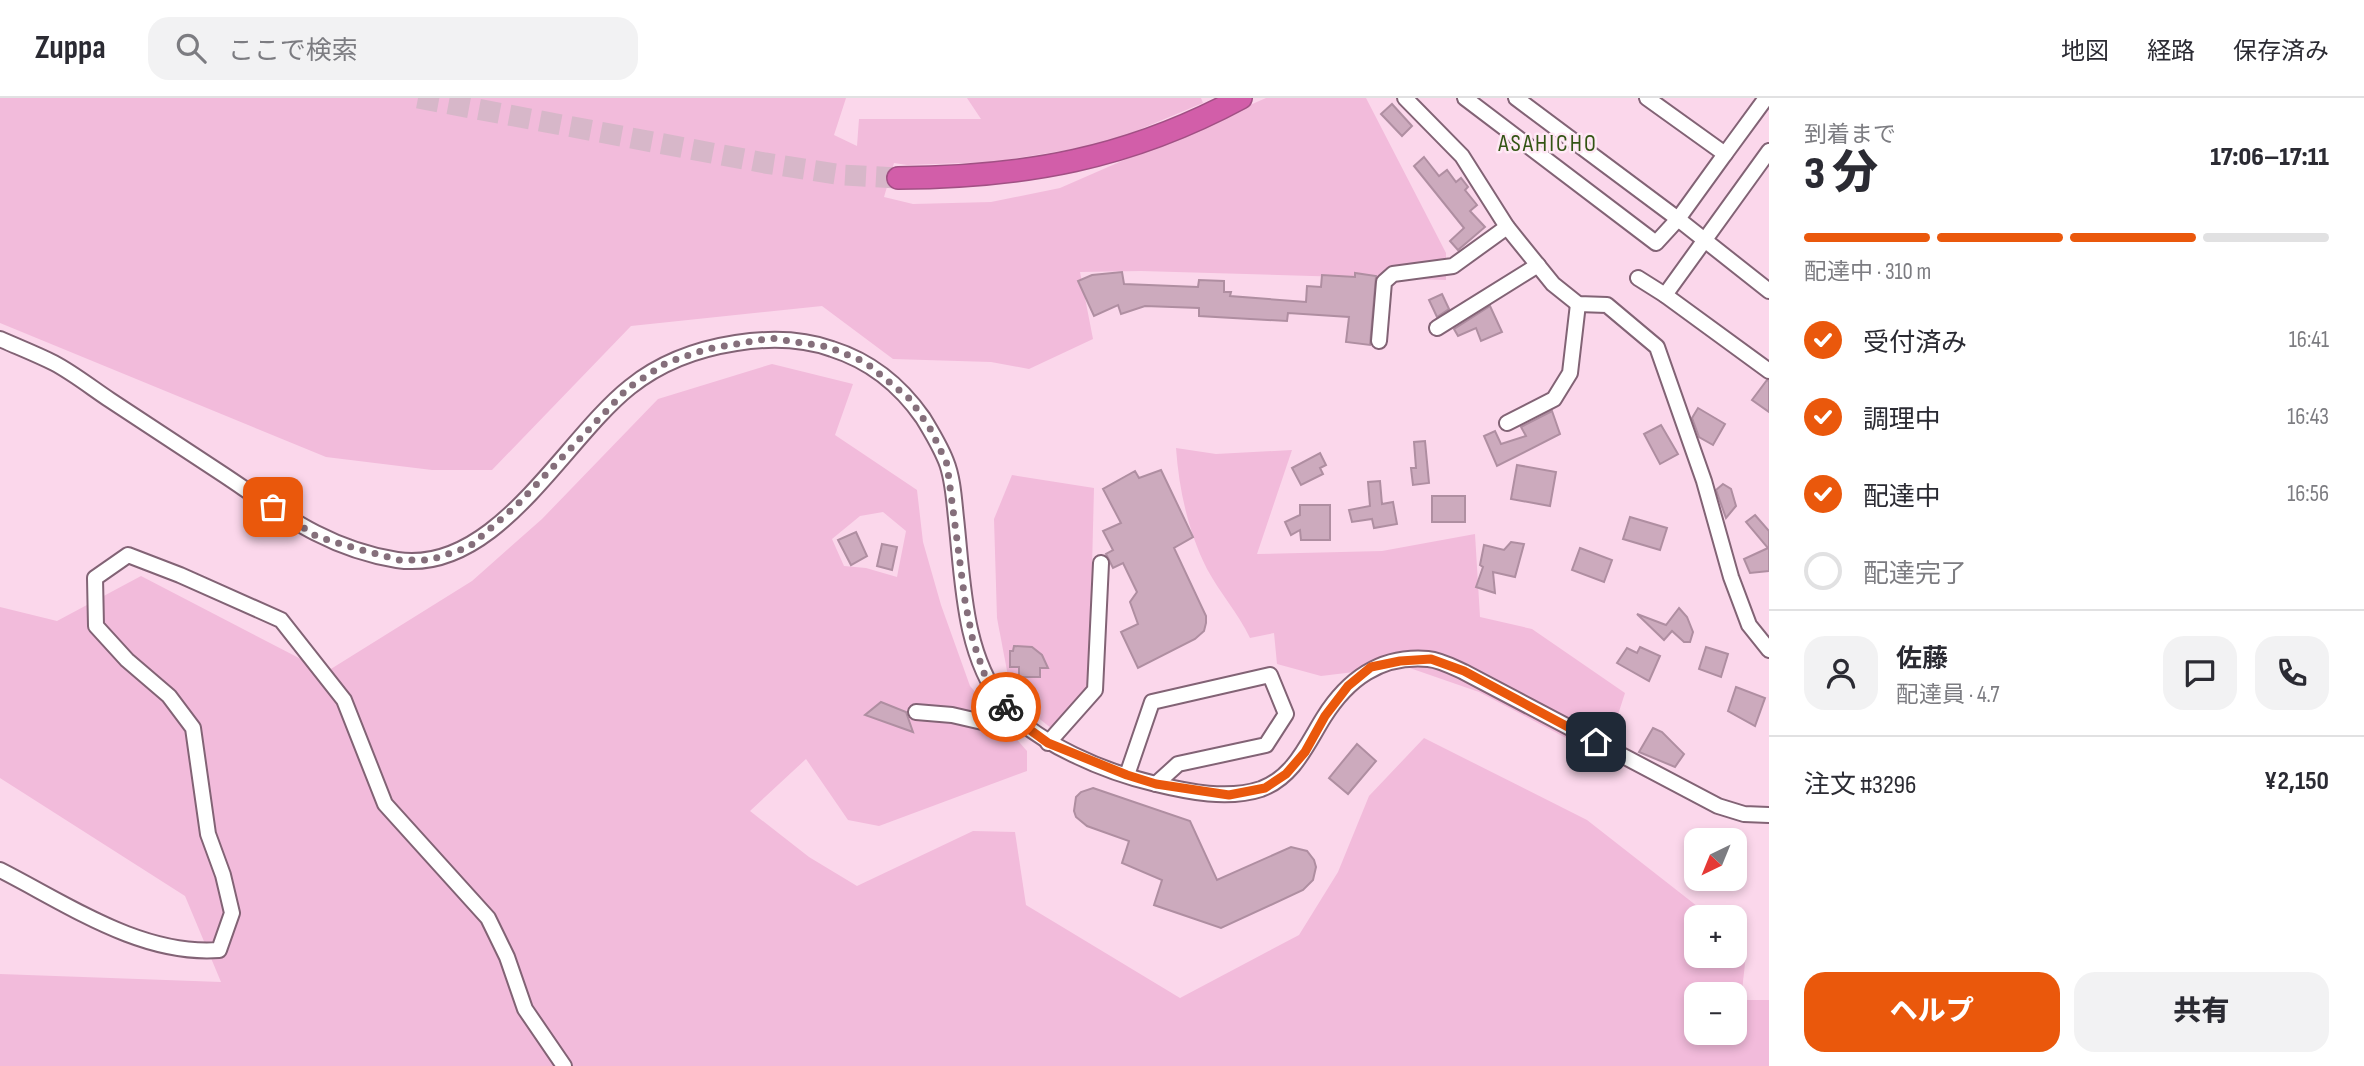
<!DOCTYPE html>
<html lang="ja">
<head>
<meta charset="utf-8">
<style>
	:root { --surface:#fff; --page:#f2f2f3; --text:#2b2b33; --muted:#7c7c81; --line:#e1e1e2; --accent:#ea580c }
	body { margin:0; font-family:"Sofia Sans Condensed","Noto Sans JP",sans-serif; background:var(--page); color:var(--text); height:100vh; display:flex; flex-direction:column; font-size:26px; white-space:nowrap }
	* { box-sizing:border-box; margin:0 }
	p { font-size:23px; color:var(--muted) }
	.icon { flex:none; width:38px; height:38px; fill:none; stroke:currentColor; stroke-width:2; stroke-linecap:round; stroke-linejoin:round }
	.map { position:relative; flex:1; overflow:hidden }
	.side { display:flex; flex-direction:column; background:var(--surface); width:595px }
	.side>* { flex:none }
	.needle { width:46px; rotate:223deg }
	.buttons { position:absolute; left:1684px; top:730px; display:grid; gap:14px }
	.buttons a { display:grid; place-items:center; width:63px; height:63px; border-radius:14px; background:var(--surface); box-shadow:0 4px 10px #0003; font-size:35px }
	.pin { position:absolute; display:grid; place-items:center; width:60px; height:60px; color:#fff; margin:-30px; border-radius:14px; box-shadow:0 4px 10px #0006 }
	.courier { position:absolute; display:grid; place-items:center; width:70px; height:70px; margin:-35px; border:5px solid #ea580c; border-radius:50%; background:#fff; color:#222; box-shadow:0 2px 9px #0007 }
	.overview em { font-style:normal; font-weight:800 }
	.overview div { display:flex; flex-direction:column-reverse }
	.overview { display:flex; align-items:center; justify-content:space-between; height:119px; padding:0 35px }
	h1 { font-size:46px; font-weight:800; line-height:52px }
	.bar { display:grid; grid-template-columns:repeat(4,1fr); gap:10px 7px; align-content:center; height:84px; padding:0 35px }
	.bar i { height:9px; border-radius:5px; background:var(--line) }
	.bar .selected { background:var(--accent) }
	.bar p { grid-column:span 4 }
	.line { display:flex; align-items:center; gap:18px; padding:0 35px; border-top:2px solid var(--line) }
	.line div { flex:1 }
	.round { display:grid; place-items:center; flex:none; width:74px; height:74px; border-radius:21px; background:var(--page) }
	ol { padding:0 35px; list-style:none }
	li { display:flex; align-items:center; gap:21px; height:77px }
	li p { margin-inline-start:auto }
	li .icon { padding:7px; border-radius:50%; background:var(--accent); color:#fff; stroke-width:4 }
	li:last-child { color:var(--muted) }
	li i { width:38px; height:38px; border:4px solid var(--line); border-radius:50% }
	.cta { display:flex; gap:14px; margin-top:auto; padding:14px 35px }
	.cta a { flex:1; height:80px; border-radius:21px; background:var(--accent); color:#fff; font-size:28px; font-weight:800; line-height:80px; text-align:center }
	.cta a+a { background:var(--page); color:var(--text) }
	header { display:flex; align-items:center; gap:42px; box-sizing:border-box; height:98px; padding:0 35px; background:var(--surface); border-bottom:2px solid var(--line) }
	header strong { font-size:33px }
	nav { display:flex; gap:38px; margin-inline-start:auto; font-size:24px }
	.search { width:490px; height:63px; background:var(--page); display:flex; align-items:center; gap:18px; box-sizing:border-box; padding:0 24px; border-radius:21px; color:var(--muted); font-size:26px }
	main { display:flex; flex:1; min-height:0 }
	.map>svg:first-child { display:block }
	.green { fill:#f2bbdb; fill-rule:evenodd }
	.building { fill:#ccaabd; stroke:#af8ea1; stroke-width:2 }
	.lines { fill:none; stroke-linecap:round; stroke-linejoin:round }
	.highway-tunnel { stroke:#d7b7c9; stroke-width:21; stroke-dasharray:21 10; stroke-linecap:butt }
	.minor-casing { stroke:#826375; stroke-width:18 }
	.highway-casing { stroke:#a15084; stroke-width:24 }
	.minor { stroke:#fff; stroke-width:14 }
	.highway { stroke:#d25ea9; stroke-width:21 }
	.done { stroke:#856f7b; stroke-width:7; stroke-dasharray:0 12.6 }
	.route { stroke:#ea580c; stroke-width:9 }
	.labels { text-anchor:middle; stroke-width:5; stroke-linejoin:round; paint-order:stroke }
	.quarter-label { font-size:24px; letter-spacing:2px; fill:#335514; stroke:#ffe9f5 }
</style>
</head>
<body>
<header>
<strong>Zuppa</strong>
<div class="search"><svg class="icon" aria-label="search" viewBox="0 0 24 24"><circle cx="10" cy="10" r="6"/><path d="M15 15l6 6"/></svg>ここで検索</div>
<nav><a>地図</a><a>経路</a><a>保存済み</a></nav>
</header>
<main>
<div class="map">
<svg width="1769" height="968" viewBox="0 0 1769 968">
	<rect width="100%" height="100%" fill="#fbd7eb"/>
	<g class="green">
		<polygon points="0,0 846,0 834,37 857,48 859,21 981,21 967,0 1201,0 1203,5 1105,46 993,64 907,67 894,65 884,99 913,106 991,104 1060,90 1266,0 1366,0 1446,155 1446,182 1141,173 1080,174 1093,241 1029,271 991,264 893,261 822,208 631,228 492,372 432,372 326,359 0,225"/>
		<path d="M772 266 853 286 835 337 917 392 923 444 941 507 970 588 1027 653V673L879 728 848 722 806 661 750 713 809 759 857 788 973 733 1015 734 1026 807 1180 900 1299 837 1338 774 1369 698 1424 640 1587 722 1711 819H1696V858H1734V837L1747 847 1741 902H1769V968H0V876L221 884 185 798 0 680V509L57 523 141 478 326 574 472 483 542 421 658 301ZM883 414 906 433 897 479 866 470 844 468 832 441 860 418ZM1696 896H1734V934H1696Z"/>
		<path d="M1176 350 1216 356 1292 352 1257 456 1382 453 1475 436 1480 519 1532 531 1625 595 1604 660 1479 594 1404 568 1321 578 1277 566 1274 535 1250 540C1238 515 1220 495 1207 471 1188 433 1179 392 1176 350Z"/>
		<polygon points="1012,377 1094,390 1089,589 1051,630 1012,599 997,520 994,421"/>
	</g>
	<g class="building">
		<polygon points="1392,6 1412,28 1402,38 1381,16"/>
		<polygon points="1424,59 1439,78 1447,72 1456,84 1461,80 1468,89 1465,92 1477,107 1470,113 1485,129 1458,152 1450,143 1464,130 1414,68"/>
		<polygon points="1122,174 1124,186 1198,189 1199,182 1224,183 1224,194 1231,194 1230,198 1306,204 1307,188 1321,189 1322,177 1355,179 1355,175 1376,178 1370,247 1346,244 1349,219 1288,215 1287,223 1199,218 1199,210 1145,208 1121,216 1118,207 1094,218 1078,183 1092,177"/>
		<polygon points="1442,196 1449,211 1437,219 1429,202"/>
		<polygon points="1490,208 1502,234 1481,243 1476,230 1458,238 1454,231"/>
		<polygon points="1767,282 1769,283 1769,314 1752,302"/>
		<polygon points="1698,310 1725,326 1713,347 1699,339 1692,320"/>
		<polygon points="1552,313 1560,336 1497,368 1484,338 1495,333 1501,346 1526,338 1521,329"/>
		<polygon points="1661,327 1678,356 1660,366 1644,336"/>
		<polygon points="1425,343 1429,385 1413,387 1411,370 1416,370 1414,344"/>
		<polygon points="1320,355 1326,367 1320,370 1323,376 1301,387 1292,370"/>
		<polygon points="1517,367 1556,374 1550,408 1511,401"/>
		<polygon points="1161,372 1193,439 1174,450 1206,518 1206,525 1204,533 1195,541 1138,570 1121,534 1138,526 1130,504 1137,494 1123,465 1113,470 1106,456 1113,452 1103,433 1121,425 1103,391 1135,373 1139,380"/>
		<polygon points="1380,383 1382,406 1393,404 1397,426 1374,430 1372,421 1352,424 1349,412 1370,408 1368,384"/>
		<polygon points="1723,386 1731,391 1736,408 1726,420 1716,392"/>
		<rect x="1432" y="398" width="33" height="26"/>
		<polygon points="1300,407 1330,407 1330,442 1301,442 1300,432 1291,437 1285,424 1300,417"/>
		<polygon points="1755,417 1769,433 1769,473 1750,475 1744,461 1768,450 1746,424"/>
		<polygon points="1630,419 1667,430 1660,452 1623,441"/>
		<polygon points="856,434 867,458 851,467 838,442"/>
		<polygon points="1511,444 1524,446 1515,479 1493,474 1495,495 1476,489 1483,469 1480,467 1484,447 1504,452"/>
		<polygon points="882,446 897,449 892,472 877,468"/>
		<polygon points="1580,450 1612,462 1604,484 1572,472"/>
		<polygon points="1679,510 1687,519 1693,534 1690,544 1684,544 1672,533 1664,542 1637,516 1666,527"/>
		<polygon points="1014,548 1032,549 1042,557 1048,570 1040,570 1040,579 1019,579 1019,569 1010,569 1010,553 1013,553"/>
		<polygon points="1640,549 1660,558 1649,583 1617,565 1627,550 1637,555"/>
		<polygon points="1706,549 1728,556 1721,579 1699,571"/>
		<polygon points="1736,589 1765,600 1755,628 1728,613"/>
		<polygon points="881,604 906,614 913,634 865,617"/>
		<polygon points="1653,630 1662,634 1684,656 1675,669 1639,654"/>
		<polygon points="1357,646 1376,663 1348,696 1329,680"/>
		<polygon points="1093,690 1190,723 1217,782 1291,749 1307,753 1314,762 1316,769 1313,782 1303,792 1221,830 1154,807 1162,782 1122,765 1129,743 1087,728 1076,719 1074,713 1076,699 1081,694"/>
	</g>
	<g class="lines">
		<polyline class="highway-tunnel" points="418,0 765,65 843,77 898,80"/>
		<defs>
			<g id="minor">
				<polyline points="1405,0 1462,58 1507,129 1553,186 1578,206 1607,207 1657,249 1704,383 1731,479 1749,527 1769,552"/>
				<polyline points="1465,0 1656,145 1678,121 1725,56 1647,0"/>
				<polyline points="1516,0 1678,121 1769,193"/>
				<polyline points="1725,56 1766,0"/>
				<polyline points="1638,180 1665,197 1769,273"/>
				<polyline points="1665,197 1769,53"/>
				<polyline points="1437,230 1538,167"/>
				<path d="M0 241C18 249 36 256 54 265 73 275 92 290 110 302 148 327 186 352 224 377 281 415 327 451 397 462 496 477 563 342 630 289 661 264 697 251 736 245 768 240 801 240 832 251 870 263 900 287 923 320 931 333 940 348 946 363 953 380 954 402 956 420 963 482 963 555 1003 606 1034 645 1108 675 1156 686 1189 694 1228 702 1261 691 1294 679 1307 646 1324 619 1348 581 1380 557 1428 561 1440 562 1453 569 1464 574L1718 708 1744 716 1769 717"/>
				<polyline points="1379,243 1384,184 1393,176 1453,168 1507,129"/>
				<polyline points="1507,325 1554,301 1570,275 1578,206"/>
				<polyline points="916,614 952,617 991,626 1012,615"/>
				<polyline points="1048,645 1095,592 1101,465"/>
				<polyline points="1127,677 1152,604 1270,577 1286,616 1266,647 1178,666 1156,686"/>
				<path d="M0 772C67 806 141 858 219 852L232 815 223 777 208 736 193 630 169 598 127 562 96 528 95 480 128 457 180 477 281 522 344 602 385 706 488 820 507 859 525 911 564 968"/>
			</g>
			<path id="highway" d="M898 80C1025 79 1128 61 1241 0"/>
		</defs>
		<use href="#minor" class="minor-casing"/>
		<use href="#highway" class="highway-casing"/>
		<use href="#minor" class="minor"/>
		<use href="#highway" class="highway"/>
	</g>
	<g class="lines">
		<polyline class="done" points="273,409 316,438 344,447 399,462 430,462 469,449 516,408 628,290 666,265 707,251 771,240 828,249 865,264 910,301 931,332 947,366 965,503 973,543 984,575 1006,609"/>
		<polyline class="route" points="1006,609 1022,626 1048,645 1127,677 1156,686 1229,697 1265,690 1286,676 1305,654 1325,618 1348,588 1371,569 1400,563 1431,561 1464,573 1596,644"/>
	</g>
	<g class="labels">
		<g class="quarter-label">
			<text x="1548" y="53">ASAHICHO</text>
		</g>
	</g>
</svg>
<div class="buttons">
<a><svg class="needle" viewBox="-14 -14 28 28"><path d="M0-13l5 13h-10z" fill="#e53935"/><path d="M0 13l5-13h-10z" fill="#7c7c81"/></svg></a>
<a>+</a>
<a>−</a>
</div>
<div class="pin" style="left:273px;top:409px;background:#ea580c"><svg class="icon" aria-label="bag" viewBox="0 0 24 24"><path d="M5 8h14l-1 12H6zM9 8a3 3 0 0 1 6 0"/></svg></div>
<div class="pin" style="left:1596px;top:644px;background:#1f2937"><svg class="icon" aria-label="home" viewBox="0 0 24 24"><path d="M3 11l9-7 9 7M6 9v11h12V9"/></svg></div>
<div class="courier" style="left:1006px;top:609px"><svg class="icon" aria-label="bike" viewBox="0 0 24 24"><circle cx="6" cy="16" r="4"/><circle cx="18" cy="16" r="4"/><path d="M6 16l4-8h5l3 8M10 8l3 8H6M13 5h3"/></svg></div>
</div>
<section class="side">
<div class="overview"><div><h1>3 分</h1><p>到着まで</p></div><em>17:06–17:11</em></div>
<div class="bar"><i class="selected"></i><i class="selected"></i><i class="selected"></i><i></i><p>配達中 · 310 m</p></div>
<ol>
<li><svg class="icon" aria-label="check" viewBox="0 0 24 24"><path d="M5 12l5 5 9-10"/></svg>受付済み<p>16:41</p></li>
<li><svg class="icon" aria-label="check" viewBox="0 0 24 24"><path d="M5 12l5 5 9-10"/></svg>調理中<p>16:43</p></li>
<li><svg class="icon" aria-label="check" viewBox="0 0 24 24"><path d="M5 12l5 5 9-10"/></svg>配達中<p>16:56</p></li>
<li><i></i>配達完了</li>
</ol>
<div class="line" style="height:126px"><a class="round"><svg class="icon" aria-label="person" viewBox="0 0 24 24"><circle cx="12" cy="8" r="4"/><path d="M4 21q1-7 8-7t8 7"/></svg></a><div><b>佐藤</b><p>配達員 · 4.7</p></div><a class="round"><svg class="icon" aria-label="chat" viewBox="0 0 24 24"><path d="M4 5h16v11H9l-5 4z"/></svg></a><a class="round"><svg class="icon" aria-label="phone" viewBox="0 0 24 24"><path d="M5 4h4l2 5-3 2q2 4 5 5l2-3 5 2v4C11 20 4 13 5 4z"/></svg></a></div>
<div class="line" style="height:91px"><div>注文 #3296</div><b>¥2,150</b></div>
<div class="cta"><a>ヘルプ</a><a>共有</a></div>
</section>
</main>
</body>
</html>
